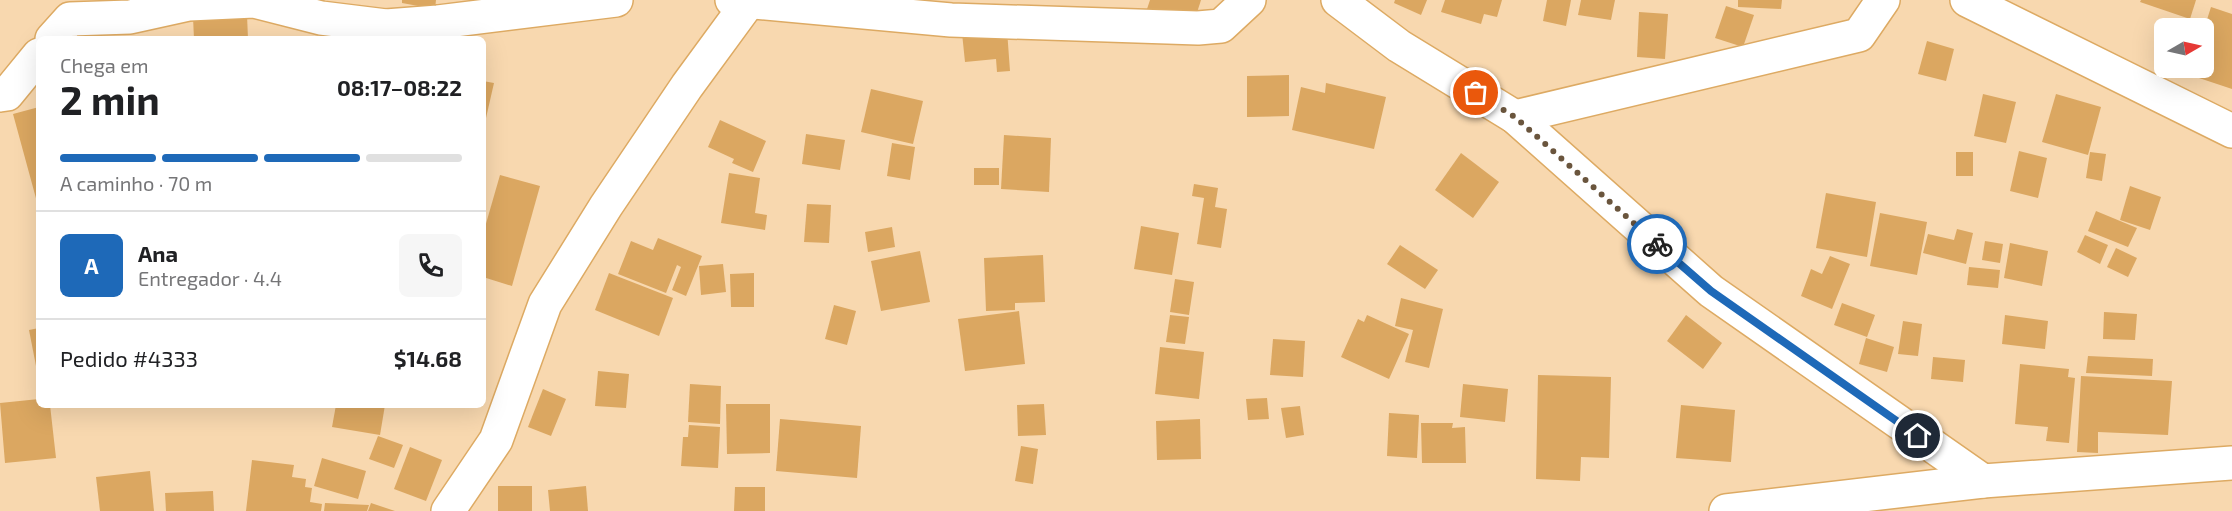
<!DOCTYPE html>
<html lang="pt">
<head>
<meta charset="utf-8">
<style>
	:root { --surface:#fff; --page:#f6f6f6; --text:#202124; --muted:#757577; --line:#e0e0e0; --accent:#1e69b8 }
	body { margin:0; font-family:"Exo 2",sans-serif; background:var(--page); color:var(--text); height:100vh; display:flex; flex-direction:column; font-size:22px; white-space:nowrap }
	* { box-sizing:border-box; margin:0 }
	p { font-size:20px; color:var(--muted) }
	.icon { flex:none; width:33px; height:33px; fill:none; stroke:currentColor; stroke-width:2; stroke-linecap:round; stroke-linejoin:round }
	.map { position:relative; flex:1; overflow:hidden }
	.panel { position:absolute; left:36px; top:36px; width:450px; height:372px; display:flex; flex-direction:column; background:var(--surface); border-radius:9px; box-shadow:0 6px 24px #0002 }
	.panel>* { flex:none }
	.needle { width:39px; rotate:81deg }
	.tools { position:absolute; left:2154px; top:18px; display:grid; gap:12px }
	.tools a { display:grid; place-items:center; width:60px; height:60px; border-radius:9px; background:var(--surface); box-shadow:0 6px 24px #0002; font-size:30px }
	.pin { position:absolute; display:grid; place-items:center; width:51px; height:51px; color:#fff; margin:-26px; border:3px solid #fff; border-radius:50%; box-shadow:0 2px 6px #0007 }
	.courier { position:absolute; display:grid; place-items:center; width:60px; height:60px; margin:-30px; border:4px solid #1e69b8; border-radius:50%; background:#fff; color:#222; box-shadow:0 2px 8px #0007 }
	.summary em { font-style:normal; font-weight:700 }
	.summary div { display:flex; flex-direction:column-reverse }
	.summary { display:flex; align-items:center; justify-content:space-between; height:102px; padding:0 24px }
	h1 { font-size:39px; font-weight:700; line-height:45px }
	.bar { display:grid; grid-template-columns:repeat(4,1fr); gap:9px 6px; align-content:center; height:72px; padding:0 24px }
	.bar i { height:8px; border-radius:4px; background:var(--line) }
	.bar .active { background:var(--accent) }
	.bar p { grid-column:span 4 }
	.line { display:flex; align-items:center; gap:15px; padding:0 24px; border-top:2px solid var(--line) }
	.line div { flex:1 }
	.round { display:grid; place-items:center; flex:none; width:63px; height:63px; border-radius:9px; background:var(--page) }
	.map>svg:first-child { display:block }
	.building { fill:#dba761 }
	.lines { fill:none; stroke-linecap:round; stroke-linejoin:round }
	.minor-casing { stroke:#ddaa63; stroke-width:36 }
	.minor { stroke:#fff; stroke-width:33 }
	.done { stroke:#6a553d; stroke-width:6; stroke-dasharray:0 10.8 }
	.route { stroke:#1e69b8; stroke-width:8 }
</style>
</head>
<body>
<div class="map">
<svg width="2232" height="511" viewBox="0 0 2232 511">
	<rect width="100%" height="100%" fill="#f8d8af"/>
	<g class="building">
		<polygon points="402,0 436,0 435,9 402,3"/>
		<polygon points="1150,0 1201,0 1194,22 1147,9"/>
		<polygon points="1395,0 1427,0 1421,15 1394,3"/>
		<polygon points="1445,0 1502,0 1497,17 1484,14 1481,24 1441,12"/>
		<polygon points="1547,0 1571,0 1566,26 1543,21"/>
		<polygon points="1581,0 1615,0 1611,20 1578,15"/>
		<polygon points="1738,0 1782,0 1781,9 1738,7"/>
		<polygon points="2141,0 2196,0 2190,19 2140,2"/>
		<polygon points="1726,6 1754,15 1743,47 1715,38"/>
		<polygon points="2211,7 2232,14 2232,89 2175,70 2176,68 2204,68 2204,29"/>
		<polygon points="1639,12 1668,14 1665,59 1637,57"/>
		<polygon points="247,15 248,39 194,39 193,17"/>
		<polygon points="1007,30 1010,71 997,72 996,59 965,62 962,33"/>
		<polygon points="1927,41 1954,49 1946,81 1918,74"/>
		<polygon points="1289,75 1289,116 1247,117 1247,76"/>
		<polygon points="483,81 494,83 486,118 483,117"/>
		<polygon points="1326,83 1386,97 1374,149 1292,130 1301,87 1325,93"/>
		<polygon points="871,89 923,101 913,144 861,132"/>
		<polygon points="1983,94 2016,102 2006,143 1974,136"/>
		<polygon points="2056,94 2101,107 2088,155 2042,142"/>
		<polygon points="39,107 39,202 37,202 13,114"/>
		<polygon points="720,120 766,141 753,172 732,163 734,159 708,147"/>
		<polygon points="806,134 845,140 840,170 802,164"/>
		<polygon points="1004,135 1051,138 1049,192 1001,189"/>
		<polygon points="892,143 915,147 910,180 887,176"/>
		<polygon points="2019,151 2047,158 2038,198 2010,191"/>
		<rect x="1956" y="152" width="17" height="24"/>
		<polygon points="2090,152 2106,154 2102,181 2086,178"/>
		<polygon points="1461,153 1499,182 1473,218 1435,190"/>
		<rect x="974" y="168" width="25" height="17"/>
		<polygon points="729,173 760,178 755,213 767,215 765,230 721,223"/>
		<polygon points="500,175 540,186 512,286 483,277 483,234"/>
		<polygon points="1194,184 1218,188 1215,207 1227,209 1221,248 1197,244 1204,198 1192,196"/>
		<polygon points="2130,186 2161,197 2150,230 2120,220"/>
		<polygon points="1826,193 1876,202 1867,257 1816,248"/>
		<polygon points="807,204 831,205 829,243 804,242"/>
		<polygon points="2096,211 2137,228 2128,247 2088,231"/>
		<polygon points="1880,213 1927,222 1917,275 1870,266"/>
		<polygon points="1141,226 1179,233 1172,275 1134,269"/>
		<polygon points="892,227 895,247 868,252 865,232"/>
		<polygon points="1957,229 1973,233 1966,264 1923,253 1928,234 1954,240"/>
		<polygon points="2085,235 2108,245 2100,264 2077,252"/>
		<polygon points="658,238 702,256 686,296 672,290 681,267 677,265 666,293 618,274 631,241 653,250"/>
		<polygon points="1985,241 2003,244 2000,263 1982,260"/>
		<polygon points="2010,243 2048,251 2042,286 2004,278"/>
		<polygon points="1400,245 1438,270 1425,289 1387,264"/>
		<polygon points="2116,248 2137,258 2128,277 2107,267"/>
		<polygon points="920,251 930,302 881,311 871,261"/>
		<polygon points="1043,255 1045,302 1015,303 1015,310 986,311 984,258"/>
		<polygon points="1830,256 1850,264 1832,309 1801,296 1811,269 1822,274"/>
		<polygon points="723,264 726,292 701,295 699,266"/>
		<polygon points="1969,267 2000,270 1998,288 1967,285"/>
		<polygon points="609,273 673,298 659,336 595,310"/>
		<polygon points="754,273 754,307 731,307 730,274"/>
		<polygon points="1175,279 1194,282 1189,315 1170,312"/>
		<polygon points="1401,298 1443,309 1429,368 1405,362 1413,330 1395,326"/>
		<polygon points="1842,303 1875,315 1867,337 1834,325"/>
		<polygon points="834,305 856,311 847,345 825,339"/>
		<polygon points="1019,311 1025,364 965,371 958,319"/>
		<polygon points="2104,312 2137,314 2135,340 2103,339"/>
		<polygon points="1170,315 1189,317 1185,344 1166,342"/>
		<polygon points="1367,315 1409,334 1389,379 1341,357 1358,319 1364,322"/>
		<polygon points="1686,315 1722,343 1703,369 1667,341"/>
		<polygon points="2005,315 2048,321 2045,349 2002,344"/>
		<polygon points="1903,321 1922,324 1918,356 1898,354"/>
		<polygon points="39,328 39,370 37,371 29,330"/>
		<polygon points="1866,338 1894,347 1887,372 1859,364"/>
		<polygon points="1273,339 1305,341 1303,377 1270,375"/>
		<polygon points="1160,347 1204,352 1199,399 1155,394"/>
		<polygon points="2088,356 2153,359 2152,376 2086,373"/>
		<polygon points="1933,357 1965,360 1963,382 1931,379"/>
		<polygon points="2020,364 2069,369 2068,377 2075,378 2069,443 2046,441 2048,427 2015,424"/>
		<polygon points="598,371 629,374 626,408 595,406"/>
		<polygon points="1538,375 1611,377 1609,458 1581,457 1580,481 1536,479"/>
		<polygon points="2081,376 2172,381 2168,435 2098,432 2098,453 2077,452"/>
		<polygon points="690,384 721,386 720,424 688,422"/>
		<polygon points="1463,384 1508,389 1505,422 1460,417"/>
		<polygon points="543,389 566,399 551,436 528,427"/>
		<polygon points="1267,398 1269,419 1248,420 1246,399"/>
		<polygon points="39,399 39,405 50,405 56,458 5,463 0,403"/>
		<polygon points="726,404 770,404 770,453 727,454"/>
		<polygon points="1044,404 1046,435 1018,436 1017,405"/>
		<polygon points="336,405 385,405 380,435 332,427"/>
		<polygon points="1681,405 1735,410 1731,462 1676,458"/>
		<polygon points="1300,406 1304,435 1286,438 1281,408"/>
		<polygon points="1389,413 1419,415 1417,458 1387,456"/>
		<polygon points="780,419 861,426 857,478 776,471"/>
		<polygon points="1200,419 1201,459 1157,460 1156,421"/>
		<polygon points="1421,423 1453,423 1452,428 1465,427 1466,463 1422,463"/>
		<polygon points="689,425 720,427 718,468 681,466 683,437 688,437"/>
		<polygon points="378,436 403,445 394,468 369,459"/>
		<polygon points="1021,446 1038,449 1033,484 1015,481"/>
		<polygon points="410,447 442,460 426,501 394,489"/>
		<polygon points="322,458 366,471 358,499 314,486"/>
		<polygon points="252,460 294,465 292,477 306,479 305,487 312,488 310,502 322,504 321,511 246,511"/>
		<polygon points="150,471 154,511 100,511 96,477"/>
		<rect x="498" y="486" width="34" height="25"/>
		<polygon points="586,486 588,511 550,511 548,490"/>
		<polygon points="735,487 765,487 765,511 734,511"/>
		<polygon points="213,491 214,511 166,511 165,493"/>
		<polygon points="325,503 369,505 367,511 324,511"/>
		<polygon points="371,503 395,511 368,511"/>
	</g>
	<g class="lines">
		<defs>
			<g id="minor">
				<polyline points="732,0 951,20 1198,28 1221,26 1249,0"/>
				<polyline points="1338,0 1399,46 1515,117 1711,291 1983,481"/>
				<polyline points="1967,0 2232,131"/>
				<polyline points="52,39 70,19 130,17 189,4 254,1 321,18 386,26 438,22 616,0"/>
				<polyline points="0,95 7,94 39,55"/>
				<polyline points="1515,117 1859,35 1883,0"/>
				<polyline points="448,511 496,440 545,304 606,206 687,86 750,0"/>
				<polyline points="1726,511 1983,481 2232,463"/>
			</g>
		</defs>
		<use href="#minor" class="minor-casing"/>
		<use href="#minor" class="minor"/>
	</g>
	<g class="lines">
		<polyline class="done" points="1476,93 1515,117 1657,244"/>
		<polyline class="route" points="1657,244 1711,291 1918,436"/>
	</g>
</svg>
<div class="tools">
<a><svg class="needle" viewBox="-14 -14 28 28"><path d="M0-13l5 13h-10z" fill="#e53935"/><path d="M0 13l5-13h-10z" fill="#757577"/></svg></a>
</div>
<div class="pin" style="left:1476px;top:93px;background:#ea580c"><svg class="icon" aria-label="bag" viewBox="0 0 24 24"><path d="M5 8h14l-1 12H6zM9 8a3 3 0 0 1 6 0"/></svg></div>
<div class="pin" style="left:1918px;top:436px;background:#1f2937"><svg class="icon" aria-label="home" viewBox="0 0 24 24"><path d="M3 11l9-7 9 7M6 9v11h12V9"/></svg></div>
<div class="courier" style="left:1657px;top:244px"><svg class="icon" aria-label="bike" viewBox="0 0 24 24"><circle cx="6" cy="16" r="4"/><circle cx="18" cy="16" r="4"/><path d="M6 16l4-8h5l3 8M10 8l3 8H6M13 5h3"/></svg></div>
<section class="panel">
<div class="summary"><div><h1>2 min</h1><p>Chega em</p></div><em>08:17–08:22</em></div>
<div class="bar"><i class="active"></i><i class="active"></i><i class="active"></i><i></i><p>A caminho · 70 m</p></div>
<div class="line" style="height:108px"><b class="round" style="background:var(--accent);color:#fff">A</b><div><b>Ana</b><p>Entregador · 4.4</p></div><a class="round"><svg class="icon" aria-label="phone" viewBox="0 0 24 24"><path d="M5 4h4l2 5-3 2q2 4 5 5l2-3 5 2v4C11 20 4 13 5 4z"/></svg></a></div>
<div class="line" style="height:78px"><div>Pedido #4333</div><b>$14.68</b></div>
</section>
</div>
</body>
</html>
